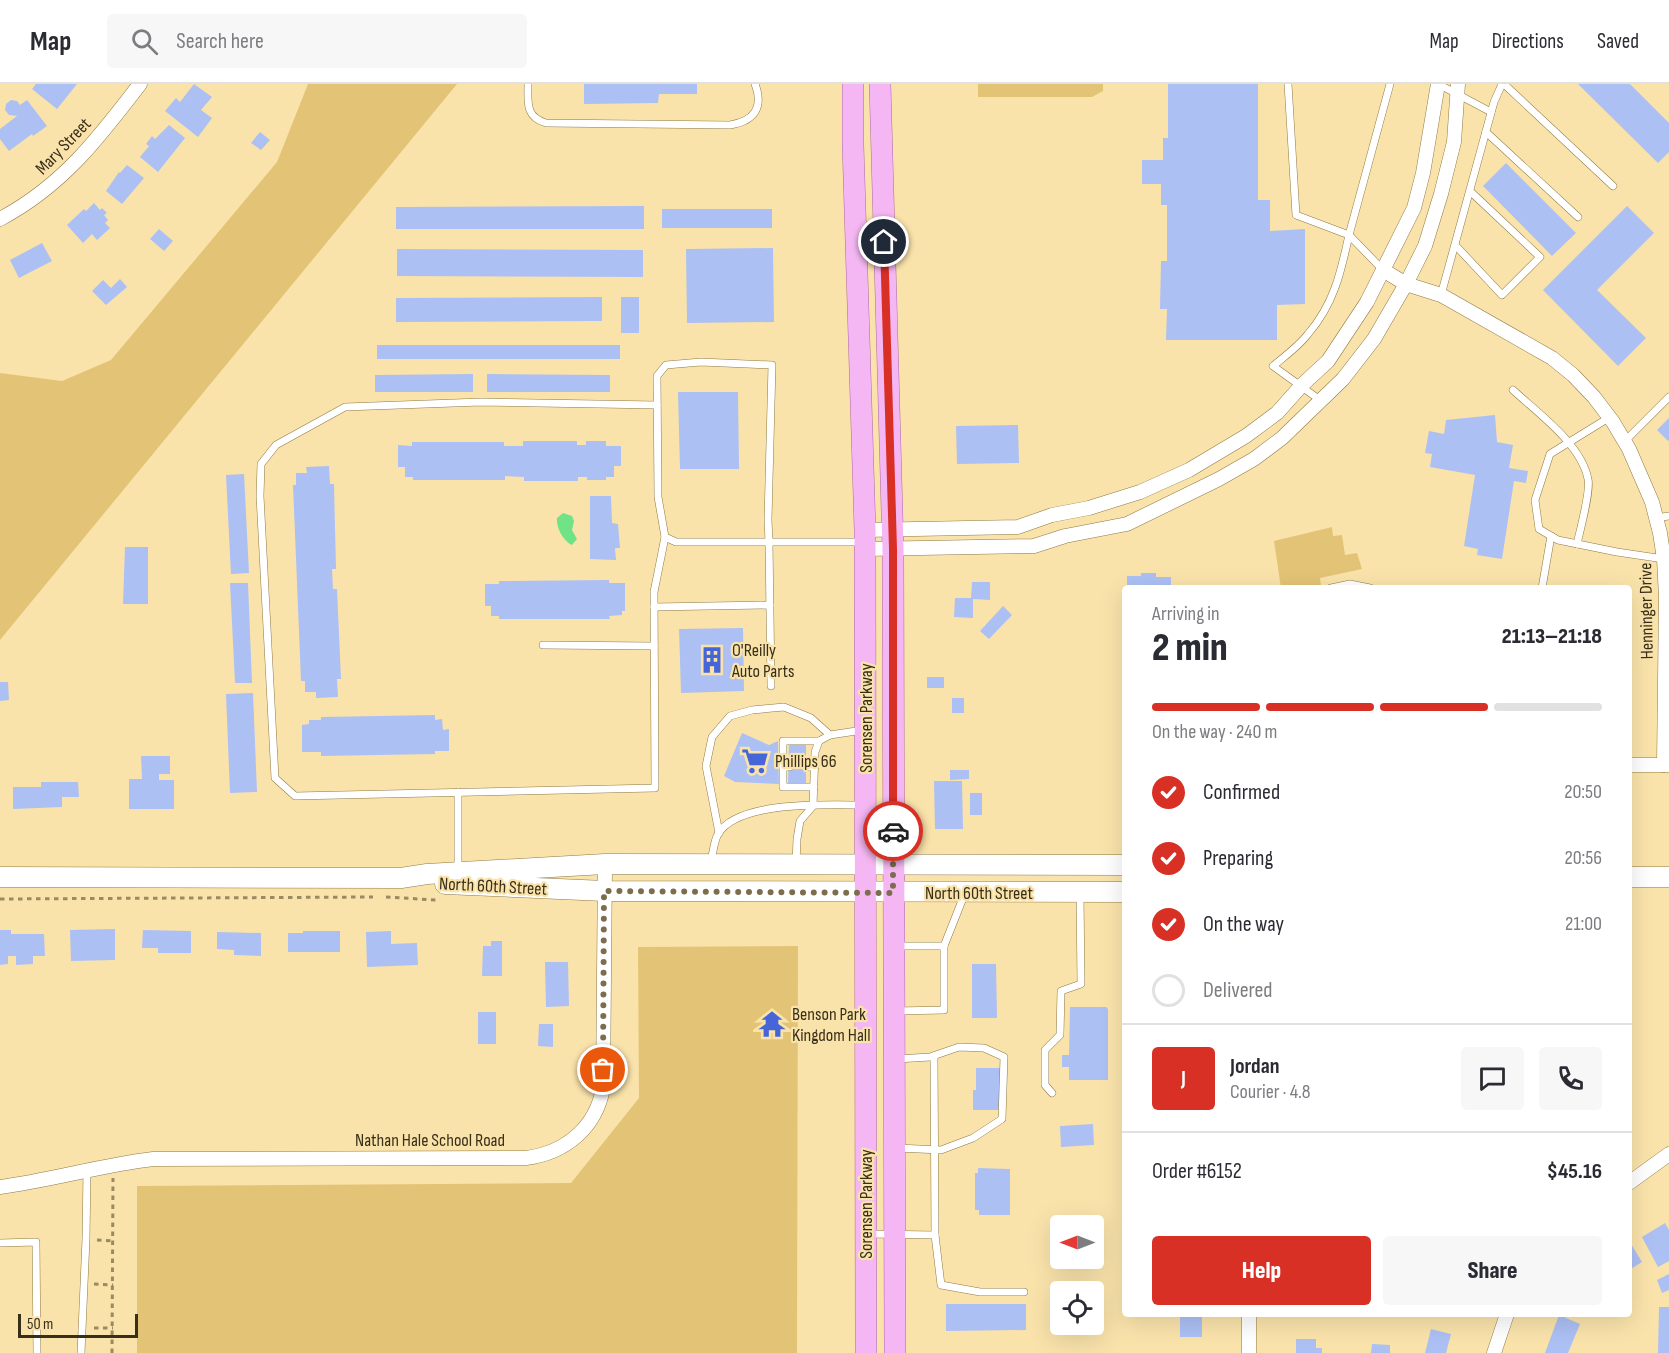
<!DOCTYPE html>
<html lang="en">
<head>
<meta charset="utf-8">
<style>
	:root { --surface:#fff; --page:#f7f7f7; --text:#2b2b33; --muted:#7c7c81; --line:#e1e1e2; --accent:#d93025 }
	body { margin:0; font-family:"Sofia Sans Condensed",sans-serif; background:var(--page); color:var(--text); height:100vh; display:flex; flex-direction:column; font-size:22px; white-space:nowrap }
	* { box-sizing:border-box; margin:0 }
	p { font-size:20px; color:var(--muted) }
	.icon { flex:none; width:33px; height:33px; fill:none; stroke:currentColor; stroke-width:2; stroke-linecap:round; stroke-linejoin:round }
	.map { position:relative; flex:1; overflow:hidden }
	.side { position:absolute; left:1122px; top:501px; width:510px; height:732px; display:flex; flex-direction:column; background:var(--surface); border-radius:6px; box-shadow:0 6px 24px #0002 }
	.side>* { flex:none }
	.needle { width:39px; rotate:270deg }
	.tools { position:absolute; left:1050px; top:1131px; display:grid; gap:12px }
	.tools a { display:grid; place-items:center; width:54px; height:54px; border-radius:6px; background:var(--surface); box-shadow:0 6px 24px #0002; font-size:30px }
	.scale { position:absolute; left:18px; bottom:15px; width:120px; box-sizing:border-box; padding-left:6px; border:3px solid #382f19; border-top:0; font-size:16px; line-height:21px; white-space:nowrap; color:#382f19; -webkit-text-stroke:4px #fae3ab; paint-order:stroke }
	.pin { position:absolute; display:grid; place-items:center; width:51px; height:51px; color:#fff; margin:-26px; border:3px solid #fff; border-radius:50%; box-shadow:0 2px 6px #0007 }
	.courier { position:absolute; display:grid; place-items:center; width:60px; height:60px; margin:-30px; border:4px solid #d93025; border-radius:50%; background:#fff; color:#222; box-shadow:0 2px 8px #0007 }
	.head em { font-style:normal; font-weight:800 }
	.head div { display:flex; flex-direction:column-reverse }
	.head { display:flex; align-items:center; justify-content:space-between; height:102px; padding:0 30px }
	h1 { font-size:39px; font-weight:800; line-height:45px }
	.bar { display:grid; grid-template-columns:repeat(4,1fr); gap:9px 6px; align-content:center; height:72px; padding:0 30px }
	.bar i { height:8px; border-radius:4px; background:var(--line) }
	.bar .on { background:var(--accent) }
	.bar p { grid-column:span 4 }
	.line { display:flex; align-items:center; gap:15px; padding:0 30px; border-top:2px solid var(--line) }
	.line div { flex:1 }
	.round { display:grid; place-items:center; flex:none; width:63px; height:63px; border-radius:6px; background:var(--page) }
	ol { padding:0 30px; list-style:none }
	li { display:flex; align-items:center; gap:18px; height:66px }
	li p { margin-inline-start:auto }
	li .icon { padding:6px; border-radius:50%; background:var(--accent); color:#fff; stroke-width:4 }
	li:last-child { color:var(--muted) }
	li i { width:33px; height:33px; border:3px solid var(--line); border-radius:50% }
	.action { display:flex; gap:12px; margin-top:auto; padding:12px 30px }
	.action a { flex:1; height:69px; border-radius:6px; background:var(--accent); color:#fff; font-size:24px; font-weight:800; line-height:69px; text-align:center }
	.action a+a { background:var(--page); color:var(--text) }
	header { display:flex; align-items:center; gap:36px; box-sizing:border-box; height:84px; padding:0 30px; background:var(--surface); border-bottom:2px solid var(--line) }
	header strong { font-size:28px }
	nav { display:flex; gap:33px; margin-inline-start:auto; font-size:21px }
	.search { width:420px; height:54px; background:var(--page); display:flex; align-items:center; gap:15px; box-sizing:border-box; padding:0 21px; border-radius:6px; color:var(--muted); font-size:22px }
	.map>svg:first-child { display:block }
	.green { fill:#e3c476 }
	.water { fill:#71e387 }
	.building { fill:#acc0f4 }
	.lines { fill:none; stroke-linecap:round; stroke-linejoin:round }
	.service-casing { stroke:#8f7a44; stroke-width:8 }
	.minor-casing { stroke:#8f7a44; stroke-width:15 }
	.secondary-casing { stroke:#8f7a44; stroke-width:21 }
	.primary-casing { stroke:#ae68a2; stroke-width:22 }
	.path { stroke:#9a8a63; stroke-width:3; stroke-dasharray:4.5 4.5; stroke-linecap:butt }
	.service { stroke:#fff; stroke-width:7 }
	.minor { stroke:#fff; stroke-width:14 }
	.secondary { stroke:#fff; stroke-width:20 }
	.primary { stroke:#f5b7f3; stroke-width:21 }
	.done { stroke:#7c6e4c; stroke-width:6; stroke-dasharray:0 10.8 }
	.route { stroke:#d93025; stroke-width:8 }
	.labels { text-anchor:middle; stroke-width:4.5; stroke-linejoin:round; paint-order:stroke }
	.street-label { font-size:18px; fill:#382f19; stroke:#fae3ab }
	.poi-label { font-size:18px; fill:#382f19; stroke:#fae3ab; text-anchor:start }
</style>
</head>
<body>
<header>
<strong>Map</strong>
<div class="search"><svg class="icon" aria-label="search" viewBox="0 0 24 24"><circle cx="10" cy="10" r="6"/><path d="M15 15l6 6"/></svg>Search here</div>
<nav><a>Map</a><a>Directions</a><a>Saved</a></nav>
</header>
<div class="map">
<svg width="1669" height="1269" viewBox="0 0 1669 1269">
	<rect width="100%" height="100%" fill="#fae3ab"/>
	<g class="green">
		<polygon points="308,0 457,0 0,556 0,289 62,297 111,276 277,78"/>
		<polygon points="978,0 1103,0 1103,7 1092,13 978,13"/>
		<polygon points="1332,443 1333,452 1342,451 1345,471 1357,469 1362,485 1320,494 1321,502 1281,504 1274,457"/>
		<polygon points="798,862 797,1269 137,1269 137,1102 571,1099 639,1014 638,863"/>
	</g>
	<path class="water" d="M563 429 572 432 574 437 572 446 577 455 572 461C563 457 556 443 557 434Z"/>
	<g class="building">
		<polygon points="36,0 77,0 57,25 32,5"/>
		<polygon points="194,0 212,13 201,26 212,34 198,53 165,27 176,14 180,18"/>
		<polygon points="584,0 697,0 697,10 659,10 658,19 584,20"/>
		<polygon points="1168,0 1258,0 1258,116 1270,116 1270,147 1305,145 1305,220 1277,221 1277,256 1166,256 1167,225 1160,225 1161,177 1167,177 1167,121 1161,121 1161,100 1142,100 1142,76 1163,76 1163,54 1168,54"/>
		<polygon points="1578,0 1630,0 1669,39 1669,68 1658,79"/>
		<polygon points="11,16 17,17 20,21 27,16 47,42 33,52 32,50 9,67 0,55 0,45 17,32 9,31 5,26 6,20"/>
		<polygon points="169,41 185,54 158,88 140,73 149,62 146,60 152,52 155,55"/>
		<polygon points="260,48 270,56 261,66 251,59"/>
		<polygon points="1506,79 1576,149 1552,172 1483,102"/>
		<polygon points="127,81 144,94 122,120 106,107 119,88 120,89"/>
		<polygon points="94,119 100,126 102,124 107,129 104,131 108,136 105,139 110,144 97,156 92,150 83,159 67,141 84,125 86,127"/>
		<polygon points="644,122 644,145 396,145 396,123"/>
		<polygon points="1627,122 1654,149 1597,206 1646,254 1618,282 1543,206"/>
		<rect x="662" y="125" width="110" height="19"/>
		<polygon points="159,145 173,157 164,167 150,155"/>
		<polygon points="42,159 52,177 19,194 10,176"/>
		<polygon points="773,164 774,238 687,239 686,165"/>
		<polygon points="397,165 643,166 643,193 397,192"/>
		<polygon points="120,195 127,203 106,221 92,207 103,196 111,204"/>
		<polygon points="602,213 602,237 396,238 396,214"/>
		<rect x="621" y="213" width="18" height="36"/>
		<rect x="377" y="261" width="243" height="14"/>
		<polygon points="473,290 473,308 375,308 375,291"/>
		<polygon points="487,290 610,291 610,308 487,308"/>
		<polygon points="678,308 738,308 739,385 680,385"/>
		<polygon points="1495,331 1497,358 1513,361 1509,384 1528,387 1526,399 1514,397 1502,475 1477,471 1478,465 1464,462 1475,391 1430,383 1432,370 1425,369 1429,347 1444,350 1446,336"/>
		<polygon points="1669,334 1669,356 1668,357 1657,346"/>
		<polygon points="1018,341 1019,379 957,380 956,342"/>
		<polygon points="523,357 577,357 577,361 586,361 586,357 606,357 606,362 621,362 621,382 614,382 614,393 606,393 606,396 587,396 587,393 578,393 578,397 524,397 524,393 505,392 505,396 413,396 413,393 405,393 405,383 398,383 398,361 412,362 412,358 504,358 504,362 523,362"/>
		<polygon points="329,382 330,400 334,400 336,485 332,485 333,505 337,505 341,595 337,595 338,613 316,614 316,608 305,608 305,597 301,597 293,401 296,401 296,389 307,389 306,383"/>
		<polygon points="244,390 249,489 231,490 226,391"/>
		<polygon points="590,412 611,412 612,439 618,440 620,464 615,464 616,476 590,475"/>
		<polygon points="125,463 148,463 148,520 123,520"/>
		<polygon points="1141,489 1156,489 1156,493 1171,493 1171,504 1127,504 1127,492 1141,492"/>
		<polygon points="609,496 609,499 625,499 625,527 622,527 622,531 609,532 610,535 499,535 499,532 491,532 491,522 485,522 485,500 499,500 499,497"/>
		<polygon points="972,498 990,498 990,516 973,515 973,534 954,533 955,514 971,514"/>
		<polygon points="230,499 248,499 252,599 235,599"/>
		<polygon points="1003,522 1012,531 989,555 980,547"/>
		<polygon points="743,544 744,607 681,609 679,545"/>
		<rect x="927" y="593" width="17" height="11"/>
		<polygon points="0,598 8,598 9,616 0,617"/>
		<polygon points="253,609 257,708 230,709 226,610"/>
		<rect x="952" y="614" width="12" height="15"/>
		<polygon points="435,631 435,636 442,635 443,646 449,645 449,667 435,667 435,670 321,672 321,668 302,668 302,641 309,640 309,636 321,636 321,633"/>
		<polygon points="742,649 769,661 778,657 779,700 735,698 724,692"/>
		<polygon points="789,660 806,660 806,701 788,701"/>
		<polygon points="141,672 170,672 170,690 159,690 159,696 174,696 174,725 129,725 129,695 142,695"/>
		<polygon points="950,686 969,686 969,695 950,696"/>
		<polygon points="934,697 962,697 963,745 935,745"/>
		<polygon points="41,698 78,698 79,713 62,713 62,723 13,725 13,703 41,703"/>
		<rect x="970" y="709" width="12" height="22"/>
		<polygon points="115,845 115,876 71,877 70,846"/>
		<polygon points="0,846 11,846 11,850 44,850 45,872 33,872 33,880 16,881 16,872 8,872 8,880 0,881"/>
		<polygon points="143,846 191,847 191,869 158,869 158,864 142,864"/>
		<polygon points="303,847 340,847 340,868 288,868 288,849 303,849"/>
		<polygon points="391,847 391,860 417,859 418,881 367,883 366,848"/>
		<polygon points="217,848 261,849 261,872 234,871 234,866 217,865"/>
		<polygon points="491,857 502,857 502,892 482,892 483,862 491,862"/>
		<polygon points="545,878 568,878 569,922 546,923"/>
		<polygon points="972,880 996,880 997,934 972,934"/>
		<polygon points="1070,923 1106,923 1108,925 1108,996 1069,996 1069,983 1062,983 1062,971 1069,971"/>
		<rect x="478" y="928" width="18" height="32"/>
		<polygon points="539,940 553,940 553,963 538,962"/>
		<polygon points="976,984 1000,984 1000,1026 973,1026 973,1006 976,1006"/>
		<polygon points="1093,1040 1094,1061 1061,1063 1060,1042"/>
		<polygon points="978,1084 1010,1085 1010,1131 979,1131 979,1126 975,1126 975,1089 978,1089"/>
		<polygon points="1665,1139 1669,1146 1669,1177 1658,1183 1642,1153"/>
		<polygon points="1631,1160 1642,1178 1629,1186 1629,1161"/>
		<polygon points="1669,1190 1669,1206 1662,1209 1657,1196"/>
		<polygon points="946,1220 1026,1220 1026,1246 946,1247"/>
		<polygon points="1659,1223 1669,1223 1669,1269 1658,1269"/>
		<rect x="1180" y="1230" width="22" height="23"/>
		<polygon points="1559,1231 1580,1240 1568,1269 1545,1269"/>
		<polygon points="1431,1245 1451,1250 1446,1269 1425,1269"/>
		<polygon points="1296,1255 1316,1255 1316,1264 1322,1264 1322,1269 1296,1269"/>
		<polygon points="1372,1260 1390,1261 1390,1269 1371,1269"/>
	</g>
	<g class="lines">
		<defs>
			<g id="service">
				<path d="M528 0C528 18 525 33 546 39L730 41C754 37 764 24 755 0"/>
				<polyline points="1288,0 1296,131 1349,151 1390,0"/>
				<polyline points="1438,0 1491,28"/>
				<polyline points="1504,0 1613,102"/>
				<polyline points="1486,48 1578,133"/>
				<polyline points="1349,151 1383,186"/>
				<polyline points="1456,162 1502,211 1540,173 1471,108"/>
				<polyline points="1441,211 1494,18 1502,0"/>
				<path d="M1513 306C1539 330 1581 360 1588 395 1591 407 1580 446 1577 460"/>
				<path d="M1320 316 1273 282C1285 272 1299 262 1308 250 1334 220 1341 188 1349 151"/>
				<polyline points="657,321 481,318 345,323 276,361 261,380 260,412 275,694 295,712 655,704 654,508 665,453"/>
				<polyline points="1610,333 1550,370 1535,416 1539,445 1558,456 1617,468 1664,475"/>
				<polyline points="1625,357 1669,313"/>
				<polyline points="1656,434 1669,432"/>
				<polyline points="1331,504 1350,500 1370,504"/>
				<polyline points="1542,504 1551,452"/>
				<polyline points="654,523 770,521"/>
				<polyline points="543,561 654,562"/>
				<polyline points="771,602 769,458 768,436 772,281 701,278 666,281 657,292 658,413 665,453 676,458 862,458"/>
				<polyline points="783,683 783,703 814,703"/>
				<polyline points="789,683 783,683 783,657 819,657"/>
				<polyline points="806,683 815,683"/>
				<polyline points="458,708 458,786"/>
				<polyline points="719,749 706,682 712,653 730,632 752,626 784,623 811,634 830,651"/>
				<path d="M711 777C713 769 714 757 718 750 738 716 829 721 864 721"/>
				<polyline points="796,779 797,755 800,737 813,722 815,668 819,657 830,651 863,646"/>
				<polyline points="896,862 944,862 944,926 896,927"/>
				<polyline points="944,862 965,809"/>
				<polyline points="1052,1009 1045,1001 1045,966 1060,951 1061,907 1081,900 1080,809"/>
				<polyline points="897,1064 941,1066 973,1054 1002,1035 1004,973 984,964 959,963 930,973 897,975"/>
				<polyline points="869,1150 935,1151 934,972"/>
				<polyline points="935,1151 941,1201 980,1208 1024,1208"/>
				<polyline points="0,1159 36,1158 37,1269"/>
				<polyline points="81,1269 86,1155 87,1086"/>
			</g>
			<g id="minor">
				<path d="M0 135C62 102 98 55 140 0"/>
				<polyline points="1383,186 1406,200 1441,211 1552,274 1573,291 1594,313 1613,338 1629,365 1652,418 1660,449 1664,475 1666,513 1664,681"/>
				<polyline points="865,446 1018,443 1052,431 1089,424 1140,408 1189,386 1246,352 1277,329 1302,301 1328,277 1367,218 1414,124 1423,89 1438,0"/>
				<polyline points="865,465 1034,462 1065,452 1127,440 1219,395 1254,375 1282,354 1343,295 1374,255 1406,200 1425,162 1441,110 1454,58 1458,0"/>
				<polyline points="1629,681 1669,681"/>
				<polyline points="1629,1099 1669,1070"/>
				<path d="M0 1103C52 1096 102 1081 153 1075L526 1074C565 1069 596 1044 603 1004L605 780"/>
				<polyline points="1249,1230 1249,1269"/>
				<polyline points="1494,1269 1507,1230"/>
			</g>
			<g id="secondary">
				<polyline points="0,793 401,794 427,790 605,780 1125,781"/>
				<polyline points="1629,793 1669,793"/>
				<polyline points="445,800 605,807 1125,808"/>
			</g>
			<g id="primary">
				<polyline points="853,0 853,61 865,446 866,1269"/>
				<polyline points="880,0 893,465 895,1269"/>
			</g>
		</defs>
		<use href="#service" class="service-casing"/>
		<use href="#minor" class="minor-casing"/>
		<use href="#secondary" class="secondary-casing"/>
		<use href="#primary" class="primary-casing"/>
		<g class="path">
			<polyline points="386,813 436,816"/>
			<polyline points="0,815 373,813"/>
			<polyline points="97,1156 113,1157"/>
			<polyline points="94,1200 113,1201"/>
			<polyline points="94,1244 113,1244"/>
			<polyline points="112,1269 113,1094"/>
		</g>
		<use href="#service" class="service"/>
		<use href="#minor" class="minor"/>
		<use href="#secondary" class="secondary"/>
		<use href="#primary" class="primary"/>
	</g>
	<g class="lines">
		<polyline class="done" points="603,986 604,807 893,809 893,747"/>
		<polyline class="route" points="884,158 893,465 893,747"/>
	</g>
	<defs>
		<symbol id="building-bare" viewBox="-9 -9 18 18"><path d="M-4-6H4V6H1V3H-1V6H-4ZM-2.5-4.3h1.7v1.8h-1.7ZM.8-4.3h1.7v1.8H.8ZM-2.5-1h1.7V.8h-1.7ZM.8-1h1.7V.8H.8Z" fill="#4565d8" stroke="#fae3ab" stroke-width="2.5" paint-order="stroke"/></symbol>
		<symbol id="supermarket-bare" viewBox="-9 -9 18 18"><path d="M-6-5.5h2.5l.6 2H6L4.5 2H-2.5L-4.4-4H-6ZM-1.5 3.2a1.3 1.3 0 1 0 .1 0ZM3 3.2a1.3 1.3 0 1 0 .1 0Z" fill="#4565d8" stroke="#fae3ab" stroke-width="2.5" paint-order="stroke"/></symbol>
		<symbol id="temple-bare" viewBox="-9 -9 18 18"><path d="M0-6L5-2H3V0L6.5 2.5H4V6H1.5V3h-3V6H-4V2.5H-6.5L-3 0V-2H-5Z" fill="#4565d8" stroke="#fae3ab" stroke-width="2.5" paint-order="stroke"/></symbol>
	</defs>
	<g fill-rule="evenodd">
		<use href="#building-bare" x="693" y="557" width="38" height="38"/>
		<use href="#supermarket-bare" x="736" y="658" width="38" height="38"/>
		<use href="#temple-bare" x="753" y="921" width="38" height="38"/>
	</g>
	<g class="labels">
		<g class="street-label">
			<text transform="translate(63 62) rotate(-46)" y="6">Mary Street</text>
			<text transform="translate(1646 527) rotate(-91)" y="6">Henninger Drive</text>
			<text transform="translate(866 634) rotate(-90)" y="6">Sorensen Parkway</text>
			<text transform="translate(493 802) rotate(3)" y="6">North 60th Street</text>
			<text x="979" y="815">North 60th Street</text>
			<text x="430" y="1062">Nathan Hale School Road</text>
			<text transform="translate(866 1120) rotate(-90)" y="6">Sorensen Parkway</text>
		</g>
		<g class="poi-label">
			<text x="732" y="572">O'Reilly<tspan x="732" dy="21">Auto Parts</tspan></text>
			<text x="775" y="683">Phillips 66</text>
			<text x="792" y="936">Benson Park<tspan x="792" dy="21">Kingdom Hall</tspan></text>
		</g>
	</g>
</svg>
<div class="tools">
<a><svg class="needle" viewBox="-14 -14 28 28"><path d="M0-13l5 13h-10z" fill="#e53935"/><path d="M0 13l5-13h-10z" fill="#7c7c81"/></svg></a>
<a><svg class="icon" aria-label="locate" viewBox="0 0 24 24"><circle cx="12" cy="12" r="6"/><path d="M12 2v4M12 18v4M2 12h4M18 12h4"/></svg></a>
</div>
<div class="scale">50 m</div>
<div class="pin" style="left:603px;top:986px;background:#ea580c"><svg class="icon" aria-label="bag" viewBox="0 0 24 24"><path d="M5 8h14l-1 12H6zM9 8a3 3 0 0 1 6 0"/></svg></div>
<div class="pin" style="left:884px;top:158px;background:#1f2937"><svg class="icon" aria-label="home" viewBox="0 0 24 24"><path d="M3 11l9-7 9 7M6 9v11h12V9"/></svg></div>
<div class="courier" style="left:893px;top:747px"><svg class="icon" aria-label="car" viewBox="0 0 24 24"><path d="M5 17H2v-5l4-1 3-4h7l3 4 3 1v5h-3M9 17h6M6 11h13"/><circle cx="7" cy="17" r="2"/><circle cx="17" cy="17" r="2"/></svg></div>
<section class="side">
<div class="head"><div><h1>2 min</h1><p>Arriving in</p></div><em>21:13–21:18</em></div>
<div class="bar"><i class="on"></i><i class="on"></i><i class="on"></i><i></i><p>On the way · 240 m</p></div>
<ol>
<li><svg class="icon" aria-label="check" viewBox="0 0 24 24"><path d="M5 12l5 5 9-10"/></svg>Confirmed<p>20:50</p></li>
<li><svg class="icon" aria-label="check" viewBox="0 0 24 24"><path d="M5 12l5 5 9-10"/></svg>Preparing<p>20:56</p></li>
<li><svg class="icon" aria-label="check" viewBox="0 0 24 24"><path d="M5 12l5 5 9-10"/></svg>On the way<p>21:00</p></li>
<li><i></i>Delivered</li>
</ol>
<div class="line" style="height:108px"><b class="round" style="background:var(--accent);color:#fff">J</b><div><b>Jordan</b><p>Courier · 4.8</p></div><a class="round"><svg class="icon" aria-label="chat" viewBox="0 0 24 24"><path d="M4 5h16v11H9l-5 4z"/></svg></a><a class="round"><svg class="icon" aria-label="phone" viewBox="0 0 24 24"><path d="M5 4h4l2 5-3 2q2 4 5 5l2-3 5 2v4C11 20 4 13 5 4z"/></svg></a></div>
<div class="line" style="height:78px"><div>Order #6152</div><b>$45.16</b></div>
<div class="action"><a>Help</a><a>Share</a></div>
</section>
</div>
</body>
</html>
